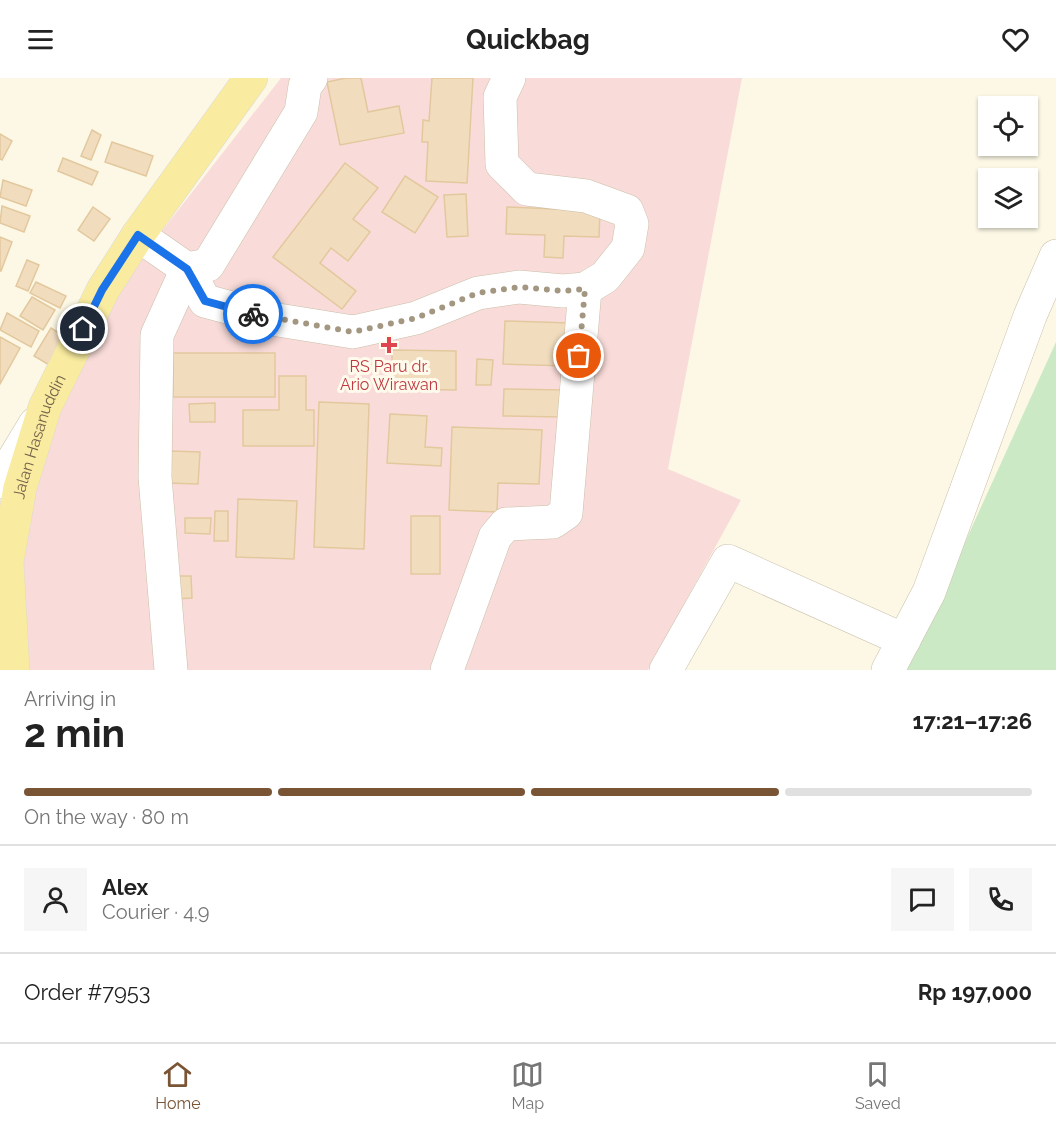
<!DOCTYPE html>
<html lang="en">
<head>
<meta charset="utf-8">
<style>
	:root { --surface:#fff; --page:#f6f6f6; --text:#222; --muted:#767676; --line:#e0e0e0; --accent:#795435 }
	body { margin:0; font-family:Raleway,sans-serif; background:var(--page); color:var(--text); height:100vh; display:flex; flex-direction:column; font-size:22px; white-space:nowrap }
	* { box-sizing:border-box; margin:0 }
	p { font-size:20px; color:var(--muted) }
	.icon { flex:none; width:33px; height:33px; fill:none; stroke:currentColor; stroke-width:2; stroke-linecap:round; stroke-linejoin:round }
	.map { position:relative; height:592px; overflow:hidden }
	.drawer { display:flex; flex-direction:column; background:var(--surface); flex:1 }
	.drawer>* { flex:none }
	.tools { position:absolute; left:978px; top:18px; display:grid; gap:12px }
	.tools a { display:grid; place-items:center; width:60px; height:60px; border-radius:0px; background:var(--surface); box-shadow:0 2px 4px #0004; font-size:30px }
	.pin { position:absolute; display:grid; place-items:center; width:51px; height:51px; color:#fff; margin:-26px; border:3px solid #fff; border-radius:50%; box-shadow:0 2px 6px #0007 }
	.courier { position:absolute; display:grid; place-items:center; width:60px; height:60px; margin:-30px; border:4px solid #1a73e8; border-radius:50%; background:#fff; color:#222; box-shadow:0 2px 8px #0007 }
	.summary em { font-style:normal; font-weight:700 }
	.summary div { display:flex; flex-direction:column-reverse }
	.summary { display:flex; align-items:center; justify-content:space-between; height:102px; padding:0 24px }
	h1 { font-size:39px; font-weight:700; line-height:45px }
	.bar { display:grid; grid-template-columns:repeat(4,1fr); gap:9px 6px; align-content:center; height:72px; padding:0 24px }
	.bar i { height:8px; border-radius:4px; background:var(--line) }
	.bar .on { background:var(--accent) }
	.bar p { grid-column:span 4 }
	.line { display:flex; align-items:center; gap:15px; padding:0 24px; border-top:2px solid var(--line) }
	.line div { flex:1 }
	.round { display:grid; place-items:center; flex:none; width:63px; height:63px; border-radius:0px; background:var(--page) }
	header { display:flex; justify-content:space-between; align-items:center; height:78px; padding:0 24px; background:var(--surface); font-size:27px; font-weight:700 }
	.tabs { display:flex; justify-content:space-around; align-items:center; height:84px; border-top:2px solid var(--line); background:var(--surface); font-size:16px; color:var(--muted) }
	.tabs a { display:grid; justify-items:center; gap:3px }
	.tabs .on { color:var(--accent) }
	.map>svg:first-child { display:block }
	.medical { fill:#f9dcd9 }
	.green { fill:#cbe9c4 }
	.building { fill:#f1ddbe; stroke:#e3c89e; stroke-width:1.5 }
	.lines { fill:none; stroke-linecap:round; stroke-linejoin:round }
	.minor-casing { stroke:#cabfa9; stroke-width:34 }
	.major-casing { stroke:#dedad4; stroke-width:34 }
	.minor { stroke:#fff; stroke-width:33 }
	.major { stroke:#f9eb9f; stroke-width:33 }
	.done { stroke:#a49781; stroke-width:6; stroke-dasharray:0 10.8 }
	.route { stroke:#1a73e8; stroke-width:8 }
	.health-dot { fill:#e0444e; stroke:#fffbec; stroke-width:2 }
	.labels { text-anchor:middle; stroke-width:6; stroke-linejoin:round; paint-order:stroke }
	.health-label { font-size:16px; fill:#be3a42; stroke:#fffbec }
	.street-label { font-size:16px; fill:#74634b; stroke:#fffbec }
</style>
</head>
<body>
<header><svg class="icon" aria-label="menu" viewBox="0 0 24 24"><path d="M4 6h16M4 12h16M4 18h16"/></svg>Quickbag<svg class="icon" aria-label="heart" viewBox="0 0 24 24"><path d="M12 20l-8-8c-3-5 5-10 8-4 3-6 11-1 8 4z"/></svg></header>
<div class="map">
<svg width="1056" height="592" viewBox="0 0 1056 592">
	<rect width="100%" height="100%" fill="#fcf8e5"/>
	<polygon class="medical" points="281,0 742,0 668,391 741,422 648,592 26,592 19,481 59,321 116,212"/>
	<polygon class="green" points="1056,264 1056,592 907,592"/>
	<g class="building">
		<polygon points="346,0 361,0 368,34 399,28 404,55 340,67 327,4"/>
		<polygon points="432,0 473,0 467,105 426,103 428,64 422,64 423,42 429,43"/>
		<polygon points="92,52 101,57 91,82 81,78"/>
		<polygon points="0,56 12,63 2,82 0,81"/>
		<polygon points="112,64 153,78 146,98 105,84"/>
		<polygon points="63,80 98,94 92,107 58,93"/>
		<polygon points="345,85 378,110 353,141 370,154 348,183 331,170 320,185 356,213 342,231 273,179"/>
		<polygon points="405,98 438,119 415,155 382,134"/>
		<polygon points="3,102 32,112 26,128 0,119"/>
		<polygon points="466,116 468,158 447,159 444,117"/>
		<polygon points="2,128 30,138 24,154 0,145"/>
		<polygon points="93,129 110,141 94,163 78,152"/>
		<polygon points="507,129 600,133 599,159 564,158 563,180 544,179 545,157 506,156"/>
		<polygon points="0,159 12,164 1,193 0,193"/>
		<polygon points="27,182 39,187 28,213 16,208"/>
		<polygon points="36,204 66,218 60,230 30,215"/>
		<polygon points="32,219 55,232 43,252 20,238"/>
		<polygon points="7,235 39,253 31,269 0,252"/>
		<polygon points="505,243 570,245 568,288 503,286"/>
		<polygon points="51,250 73,264 56,291 34,278"/>
		<polygon points="0,259 20,270 0,306"/>
		<polygon points="392,272 456,273 456,312 392,311"/>
		<rect x="173" y="275" width="102" height="44"/>
		<polygon points="477,281 493,282 491,307 476,307"/>
		<polygon points="279,298 306,298 306,332 314,332 314,368 243,368 243,332 279,332"/>
		<polygon points="504,311 563,312 562,339 503,338"/>
		<polygon points="319,324 369,326 364,471 314,469"/>
		<polygon points="215,325 215,344 190,344 189,326"/>
		<polygon points="390,336 427,338 425,369 442,370 441,388 387,385"/>
		<polygon points="452,349 542,352 539,406 498,405 497,434 449,432"/>
		<polygon points="169,373 200,374 198,406 167,405"/>
		<polygon points="238,421 297,423 294,481 236,479"/>
		<polygon points="215,433 228,433 228,463 214,463"/>
		<rect x="411" y="438" width="29" height="58"/>
		<polygon points="185,440 211,440 210,456 185,455"/>
		<polygon points="174,498 191,498 192,520 175,521"/>
	</g>
	<g class="lines">
		<defs>
			<g id="minor">
				<polyline points="138,157 187,191 205,223 272,241 353,254 416,240 478,215 519,209 563,213 585,211 605,199 628,170 632,146 627,133 586,118 527,111 502,86 500,19 509,0"/>
				<polyline points="187,191 208,187 301,34 305,8 311,0"/>
				<polyline points="0,404 35,346"/>
				<polyline points="171,592 155,399 157,257 187,191"/>
				<polyline points="447,592 495,459 506,446 553,444 566,435 585,211"/>
				<polyline points="666,592 728,483 904,562"/>
				<polyline points="888,592 929,514 1030,238 1056,178"/>
			</g>
			<g id="major">
				<path id="s1" d="M13 592 7 484 20 410 45 329 103 212 138 157 251 0"/>
			</g>
		</defs>
		<use href="#minor" class="minor-casing"/>
		<use href="#major" class="major-casing"/>
		<use href="#minor" class="minor"/>
		<use href="#major" class="major"/>
	</g>
	<g class="lines">
		<polyline class="done" points="253,236 353,254 416,240 478,215 519,209 563,213 585,211 579,278"/>
		<polyline class="route" points="83,251 102,212 138,157 187,191 205,223 253,236"/>
	</g>
	<path class="health-dot" d="M386 258h6v6h6v6h-6v6h-6v-6h-6v-6h6z"/>
	<g class="labels">
		<g class="health-label">
			<text x="389" y="294">RS Paru dr.<tspan x="389" dy="18">Ario Wirawan</tspan></text>
		</g>
		<g class="street-label">
			<text dy="6" stroke="none"><textPath href="#s1" startOffset="238">Jalan Hasanuddin</textPath></text>
		</g>
	</g>
</svg>
<div class="tools">
<a><svg class="icon" aria-label="locate" viewBox="0 0 24 24"><circle cx="12" cy="12" r="6"/><path d="M12 2v4M12 18v4M2 12h4M18 12h4"/></svg></a>
<a><svg class="icon" aria-label="layers" viewBox="0 0 24 24"><path d="M12 4l9 5-9 5-9-5zM3 14l9 5 9-5"/></svg></a>
</div>
<div class="pin" style="left:579px;top:278px;background:#ea580c"><svg class="icon" aria-label="bag" viewBox="0 0 24 24"><path d="M5 8h14l-1 12H6zM9 8a3 3 0 0 1 6 0"/></svg></div>
<div class="pin" style="left:83px;top:251px;background:#1f2937"><svg class="icon" aria-label="home" viewBox="0 0 24 24"><path d="M3 11l9-7 9 7M6 9v11h12V9"/></svg></div>
<div class="courier" style="left:253px;top:236px"><svg class="icon" aria-label="bike" viewBox="0 0 24 24"><circle cx="6" cy="16" r="4"/><circle cx="18" cy="16" r="4"/><path d="M6 16l4-8h5l3 8M10 8l3 8H6M13 5h3"/></svg></div>
</div>
<section class="drawer">
<div class="summary"><div><h1>2 min</h1><p>Arriving in</p></div><em>17:21–17:26</em></div>
<div class="bar"><i class="on"></i><i class="on"></i><i class="on"></i><i></i><p>On the way · 80 m</p></div>
<div class="line" style="height:108px"><a class="round"><svg class="icon" aria-label="person" viewBox="0 0 24 24"><circle cx="12" cy="8" r="4"/><path d="M4 21q1-7 8-7t8 7"/></svg></a><div><b>Alex</b><p>Courier · 4.9</p></div><a class="round"><svg class="icon" aria-label="chat" viewBox="0 0 24 24"><path d="M4 5h16v11H9l-5 4z"/></svg></a><a class="round"><svg class="icon" aria-label="phone" viewBox="0 0 24 24"><path d="M5 4h4l2 5-3 2q2 4 5 5l2-3 5 2v4C11 20 4 13 5 4z"/></svg></a></div>
<div class="line" style="height:78px"><div>Order #7953</div><b>Rp 197,000</b></div>
</section>
<nav class="tabs">
<a class="on"><svg class="icon" aria-label="home" viewBox="0 0 24 24"><path d="M3 11l9-7 9 7M6 9v11h12V9"/></svg>Home</a>
<a><svg class="icon" aria-label="map" viewBox="0 0 24 24"><path d="M3 6l6-2 6 2 6-2v14l-6 2-6-2-6 2zM9 4v14M15 6v14"/></svg>Map</a>
<a><svg class="icon" aria-label="saved" viewBox="0 0 24 24"><path d="M7 4h10v16l-5-4-5 4z"/></svg>Saved</a>
</nav>
</body>
</html>
